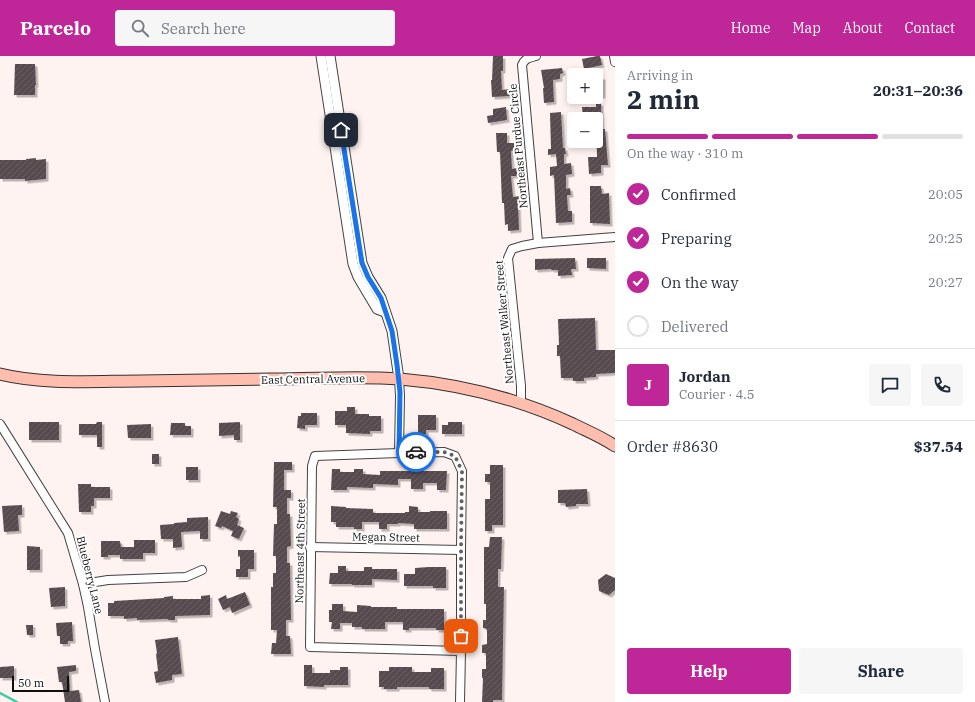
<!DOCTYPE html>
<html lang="en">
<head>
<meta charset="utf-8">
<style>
	:root { --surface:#fff; --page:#f6f6f7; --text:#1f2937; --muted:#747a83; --line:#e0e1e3; --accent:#bf2798 }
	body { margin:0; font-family:"IBM Plex Serif",serif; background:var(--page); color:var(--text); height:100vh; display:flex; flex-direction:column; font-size:15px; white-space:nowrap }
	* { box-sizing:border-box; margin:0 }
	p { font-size:13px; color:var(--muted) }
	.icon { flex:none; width:22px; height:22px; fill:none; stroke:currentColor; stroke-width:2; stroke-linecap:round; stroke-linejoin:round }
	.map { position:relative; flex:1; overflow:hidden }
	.side { display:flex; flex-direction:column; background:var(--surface); width:360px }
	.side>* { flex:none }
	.buttons { position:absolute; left:567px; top:12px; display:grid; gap:8px }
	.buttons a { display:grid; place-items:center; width:36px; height:36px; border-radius:4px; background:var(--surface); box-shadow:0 2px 6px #0003; font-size:20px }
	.scale { position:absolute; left:12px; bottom:10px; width:57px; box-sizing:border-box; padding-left:4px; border:2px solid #0f0f0f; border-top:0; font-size:11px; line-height:14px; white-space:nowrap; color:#0f0f0f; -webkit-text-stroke:3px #fff; paint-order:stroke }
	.pin { position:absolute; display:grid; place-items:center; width:34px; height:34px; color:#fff; margin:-17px; border-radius:8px; box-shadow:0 2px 6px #0006 }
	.courier { position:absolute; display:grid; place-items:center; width:40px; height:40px; margin:-20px; border:3px solid #1a73e8; border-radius:50%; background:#fff; color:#222; box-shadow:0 1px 5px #0007 }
	.overview em { font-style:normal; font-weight:800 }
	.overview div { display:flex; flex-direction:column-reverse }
	.overview { display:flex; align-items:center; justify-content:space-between; height:68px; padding:0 12px }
	h1 { font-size:26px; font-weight:800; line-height:30px }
	.bar { display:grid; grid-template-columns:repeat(4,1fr); gap:6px 4px; align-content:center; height:48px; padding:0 12px }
	.bar i { height:5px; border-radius:3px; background:var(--line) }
	.bar .current { background:var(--accent) }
	.bar p { grid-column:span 4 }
	.line { display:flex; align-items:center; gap:10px; padding:0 12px; border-top:1px solid var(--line) }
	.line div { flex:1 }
	.round { display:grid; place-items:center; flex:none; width:42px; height:42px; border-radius:4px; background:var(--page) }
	ol { padding:0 12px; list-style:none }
	li { display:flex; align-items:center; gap:12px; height:44px }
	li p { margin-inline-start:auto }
	li .icon { padding:4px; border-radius:50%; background:var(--accent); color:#fff; stroke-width:4 }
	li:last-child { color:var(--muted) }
	li i { width:22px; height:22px; border:2px solid var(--line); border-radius:50% }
	.primary-button { display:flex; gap:8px; margin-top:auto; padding:8px 12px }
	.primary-button a { flex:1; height:46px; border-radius:4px; background:var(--accent); color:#fff; font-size:16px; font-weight:800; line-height:46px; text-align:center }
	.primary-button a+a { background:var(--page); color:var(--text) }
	header { display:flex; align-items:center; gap:24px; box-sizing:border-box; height:56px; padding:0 20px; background:var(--accent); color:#fff }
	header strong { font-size:19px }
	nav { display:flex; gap:22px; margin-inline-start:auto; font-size:14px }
	.search { width:280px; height:36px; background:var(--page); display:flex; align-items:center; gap:10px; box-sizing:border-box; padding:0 14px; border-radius:4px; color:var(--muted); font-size:15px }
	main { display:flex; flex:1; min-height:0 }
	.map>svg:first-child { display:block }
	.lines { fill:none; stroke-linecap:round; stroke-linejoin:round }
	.stream { stroke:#3ecca2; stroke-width:2.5 }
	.building { fill:url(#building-hatch); filter:url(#shadow) }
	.minor-casing { stroke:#424242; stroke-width:10 }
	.tertiary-casing { stroke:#424242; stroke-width:11 }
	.secondary-casing { stroke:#313131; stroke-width:13 }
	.minor { stroke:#fff; stroke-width:8 }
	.tertiary { stroke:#fff; stroke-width:9 }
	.secondary { stroke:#febdad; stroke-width:11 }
	.done { stroke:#635f5e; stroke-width:4; stroke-dasharray:0 7.2 }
	.route { stroke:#1a73e8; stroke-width:5 }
	.labels { text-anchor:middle; stroke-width:4; stroke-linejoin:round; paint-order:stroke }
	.street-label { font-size:11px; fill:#0f0f0f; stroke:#fff }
</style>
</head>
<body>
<header>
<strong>Parcelo</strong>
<div class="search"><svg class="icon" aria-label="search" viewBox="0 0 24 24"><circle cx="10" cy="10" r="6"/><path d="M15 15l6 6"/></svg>Search here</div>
<nav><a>Home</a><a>Map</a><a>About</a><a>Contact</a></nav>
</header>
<main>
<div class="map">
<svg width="615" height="646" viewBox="0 0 615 646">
	<defs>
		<pattern id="building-hatch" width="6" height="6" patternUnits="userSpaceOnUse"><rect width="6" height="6" fill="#584b4f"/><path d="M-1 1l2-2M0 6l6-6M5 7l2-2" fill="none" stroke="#6b6164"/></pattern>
		<filter id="shadow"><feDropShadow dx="2.5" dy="2.5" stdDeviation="0" flood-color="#0004"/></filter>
	</defs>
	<rect width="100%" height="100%" fill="#fff3f1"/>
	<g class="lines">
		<polyline class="stream" points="0,637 17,646"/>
	</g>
	<g class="building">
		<polygon points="493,0 503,0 503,15 501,15 502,34 509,33 510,40 492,41 491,24 492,24"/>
		<polygon points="597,0 600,0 602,9 584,13 582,3"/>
		<polygon points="15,8 35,8 36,29 35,29 35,39 14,39"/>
		<polygon points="562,12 563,17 560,18 560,23 553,24 554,46 544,47 543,32 544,32 541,14"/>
		<rect x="596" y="21" width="7" height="19"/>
		<polygon points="596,47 601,47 602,73 605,73 608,109 601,109 601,117 589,118 588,101 597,101 596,62 583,63 582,51 596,51"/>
		<polygon points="506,51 507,64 488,67 487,60 493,59 493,53"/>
		<polygon points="561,56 563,92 565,92 566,98 564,98 564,108 571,107 572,118 566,119 566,133 570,132 571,139 567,139 568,155 572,155 572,166 556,167 554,119 550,120 550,111 557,110 556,98 548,99 548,93 551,93 550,57"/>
		<polygon points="496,77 507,77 507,87 514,87 515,95 511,95 512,113 517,112 517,120 511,120 513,141 520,140 520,146 518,147 519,174 508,175 508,168 505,169 504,147 502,147 500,96 497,96"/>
		<polygon points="36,102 36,104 46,103 46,123 25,125 25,123 0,123 0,104 26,104 26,103"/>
		<polygon points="590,130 601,130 602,138 609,137 610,168 590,167"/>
		<polygon points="575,202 576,213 571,213 572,219 558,220 558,214 552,214 551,213 535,214 535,203"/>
		<polygon points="587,202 606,202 606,213 587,212"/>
		<polygon points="595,262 596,294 615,294 615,317 596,318 596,321 584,322 584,325 573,325 573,322 561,322 560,300 557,300 557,289 559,289 558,263"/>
		<polygon points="347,351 355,351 355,358 369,358 369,360 381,360 381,375 370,375 370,378 346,377 346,369 335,369 335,355 347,355"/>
		<polygon points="301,357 317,357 317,369 305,369 305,373 297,372 298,360 301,360"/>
		<polygon points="418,359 436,359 436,374 426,374 426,378 418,378"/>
		<rect x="29" y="366" width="30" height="18"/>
		<polygon points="97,366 102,366 102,391 97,391 97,379 79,379 79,368 96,368"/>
		<polygon points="240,366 240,384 234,384 234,379 219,380 219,367"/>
		<polygon points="448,366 462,366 462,378 442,378 442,369 448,369"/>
		<polygon points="171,367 185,367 185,370 191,370 191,379 170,379"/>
		<polygon points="151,368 151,382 128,382 127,369"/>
		<rect x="152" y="398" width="7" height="10"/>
		<polygon points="274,406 292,406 292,414 284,414 284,434 291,434 291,442 287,442 287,458 290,458 291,490 287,491 287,507 290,507 291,564 286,564 286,580 290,580 291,598 271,598 272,587 276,587 277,574 271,574 271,531 273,531 273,517 276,517 276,500 273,500 274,468 277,468 277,451 273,451"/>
		<polygon points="490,409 503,409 503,469 492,469 492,475 485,475 485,443 490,443 490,426 485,426 485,418 490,418"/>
		<rect x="186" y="411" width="12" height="13"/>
		<polygon points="332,413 340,413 340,416 354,416 354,413 363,413 363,418 380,419 380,415 447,415 446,434 437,434 437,427 423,427 423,433 411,433 411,423 398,423 398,429 373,428 373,432 347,431 347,434 331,434"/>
		<polygon points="78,428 91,428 91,431 110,431 110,442 94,442 94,450 91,450 91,456 79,456"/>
		<polygon points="587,433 588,448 576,448 576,450 566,451 565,447 558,447 558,434"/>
		<polygon points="22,449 22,459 18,459 19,475 4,476 2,450"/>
		<polygon points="331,450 346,451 346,452 373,453 373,457 405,457 405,456 409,456 409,450 418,451 418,456 430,456 430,455 447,455 447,473 414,473 414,468 398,467 398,468 387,468 387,473 379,473 379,466 362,466 362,473 354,473 354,471 336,471 336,466 331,466"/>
		<polygon points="221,455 230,458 231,455 238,457 236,461 239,463 237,469 244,472 239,483 231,480 233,475 222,470 221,472 215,470"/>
		<polygon points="208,461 208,483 200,483 200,475 181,476 182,491 173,492 173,483 161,483 160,469 174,468 174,467 187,466 187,462"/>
		<polygon points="490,481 502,481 501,513 498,513 498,531 504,531 502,644 493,644 493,646 482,646 483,622 482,622 482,613 486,613 486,597 482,597 482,589 487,588 487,573 483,572 483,564 486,564 486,548 484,548 484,491 489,491"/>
		<polygon points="134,484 155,484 155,497 143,497 143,503 120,503 120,499 108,499 108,501 101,501 101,485 120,485 121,491 134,491"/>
		<polygon points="27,490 40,491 40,514 27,514"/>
		<polygon points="238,494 254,494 254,513 248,513 248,521 236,521 236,513 240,513 240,500 238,501"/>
		<polygon points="338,510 346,510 346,515 364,515 364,511 372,511 372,513 397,513 397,524 372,523 372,529 352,529 352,528 329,528 330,517 338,517"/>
		<polygon points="429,511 446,511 446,532 433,532 433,530 404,530 404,518 415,518 415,512"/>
		<polygon points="606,518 615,522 615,534 609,539 599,535 598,524"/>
		<polygon points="65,531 65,550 51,551 49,532"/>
		<polygon points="245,536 250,549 232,557 230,551 223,554 218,543 226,539 227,543"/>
		<polygon points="210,539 210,559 175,560 175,564 168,564 168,563 137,564 137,562 124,563 124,560 108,560 108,547 114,547 114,545 164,542 164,541 173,540 173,543 201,543 201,540"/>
		<polygon points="332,548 343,548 343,555 357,556 357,549 371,550 371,551 397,551 397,553 444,553 444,574 436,574 436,572 409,572 409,574 403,574 403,566 385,566 385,573 362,573 362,571 352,571 352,567 340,567 340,573 331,573 332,566 329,566 329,554 332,554"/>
		<polygon points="72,566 73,585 68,585 68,588 60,588 60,580 57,580 56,567"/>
		<polygon points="26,569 33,569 33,579 27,579"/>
		<polygon points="178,581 182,618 172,619 172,624 156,627 154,616 158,615 156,598 157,597 155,584"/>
		<polygon points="76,609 76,615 69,616 70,635 79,634 81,646 65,646 62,626 59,626 57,611"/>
		<polygon points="304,609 312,609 312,617 330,617 330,614 340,614 340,611 348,611 348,629 324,629 324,631 304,630"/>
		<polygon points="14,610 14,622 0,622 0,611"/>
		<polygon points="389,611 412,611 412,616 431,616 431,612 444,612 444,633 429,633 429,631 397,631 397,633 384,633 384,631 379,631 379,615 389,615"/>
	</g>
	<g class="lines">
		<defs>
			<g id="minor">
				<path d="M536 0C529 2 525 2 522 9L538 187"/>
				<polyline points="614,0 615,6"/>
				<polyline points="399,323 400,340 399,397"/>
				<polyline points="521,347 521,330 508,202 512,193 522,190 538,187 615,181"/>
				<polyline points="0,368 68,477 83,528 88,551 95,593 105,646"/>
				<polyline points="310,491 461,494"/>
				<polyline points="83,528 108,524 186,521 202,514"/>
				<polyline points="460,646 461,595 461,494 462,415 455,400 444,396 399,397 315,400 312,410 310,591 461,595"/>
			</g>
			<g id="tertiary">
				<polyline points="321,0 353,208 358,221 377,253 385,256"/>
				<polyline points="330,0 362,207 368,221 381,242 392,275 399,323"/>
			</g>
			<path id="secondary" d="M0 318C45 329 96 325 141 325 186 324 230 324 274 323 316 323 358 320 400 323 460 328 519 343 573 368 587 375 602 381 615 390"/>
		</defs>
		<use href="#minor" class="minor-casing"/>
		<use href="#tertiary" class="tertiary-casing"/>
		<use href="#secondary" class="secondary-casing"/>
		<use href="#minor" class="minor"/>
		<use href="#tertiary" class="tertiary"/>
		<use href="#secondary" class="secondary"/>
	</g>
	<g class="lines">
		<polyline class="done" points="416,396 444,396 455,400 462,415 461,494 461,580"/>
		<polyline class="route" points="341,74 362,207 368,221 381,242 392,275 397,309 400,336 399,397 416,396"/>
	</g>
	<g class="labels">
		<g class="street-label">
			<text transform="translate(518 90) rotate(-95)" y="4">Northeast Purdue Circle</text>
			<text transform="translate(504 266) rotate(-95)" y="4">Northeast Walker Street</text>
			<text transform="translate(313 323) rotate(-1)" y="4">East Central Avenue</text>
			<text transform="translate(386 481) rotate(1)" y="4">Megan Street</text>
			<text transform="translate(300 495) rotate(-89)" y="4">Northeast 4th Street</text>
			<text transform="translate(90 519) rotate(76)" y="4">Blueberry Lane</text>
		</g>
	</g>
</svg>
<div class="buttons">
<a>+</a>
<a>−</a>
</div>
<div class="scale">50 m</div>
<div class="pin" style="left:461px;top:580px;background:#ea580c"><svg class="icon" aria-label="bag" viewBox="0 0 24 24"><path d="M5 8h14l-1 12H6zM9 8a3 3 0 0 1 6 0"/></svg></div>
<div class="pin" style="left:341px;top:74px;background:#1f2937"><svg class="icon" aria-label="home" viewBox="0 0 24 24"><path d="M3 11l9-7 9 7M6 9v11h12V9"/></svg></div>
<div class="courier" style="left:416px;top:396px"><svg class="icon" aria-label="car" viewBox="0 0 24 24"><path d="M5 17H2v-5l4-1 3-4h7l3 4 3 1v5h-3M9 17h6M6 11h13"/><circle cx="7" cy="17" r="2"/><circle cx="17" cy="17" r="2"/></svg></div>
</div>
<section class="side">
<div class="overview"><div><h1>2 min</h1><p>Arriving in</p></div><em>20:31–20:36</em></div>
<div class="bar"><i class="current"></i><i class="current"></i><i class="current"></i><i></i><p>On the way · 310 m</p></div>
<ol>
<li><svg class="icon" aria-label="check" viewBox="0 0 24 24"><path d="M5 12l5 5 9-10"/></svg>Confirmed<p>20:05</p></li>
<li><svg class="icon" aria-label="check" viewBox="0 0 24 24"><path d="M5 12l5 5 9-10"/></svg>Preparing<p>20:25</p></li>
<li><svg class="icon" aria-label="check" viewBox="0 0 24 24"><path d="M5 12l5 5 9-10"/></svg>On the way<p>20:27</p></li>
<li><i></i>Delivered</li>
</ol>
<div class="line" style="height:72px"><b class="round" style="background:var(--accent);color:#fff">J</b><div><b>Jordan</b><p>Courier · 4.5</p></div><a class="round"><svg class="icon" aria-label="chat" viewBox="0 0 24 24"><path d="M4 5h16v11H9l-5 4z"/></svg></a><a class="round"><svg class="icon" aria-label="phone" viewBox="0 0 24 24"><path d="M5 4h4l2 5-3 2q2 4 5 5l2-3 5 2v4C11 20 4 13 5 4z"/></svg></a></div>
<div class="line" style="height:52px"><div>Order #8630</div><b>$37.54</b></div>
<div class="primary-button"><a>Help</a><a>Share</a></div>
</section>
</main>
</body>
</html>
